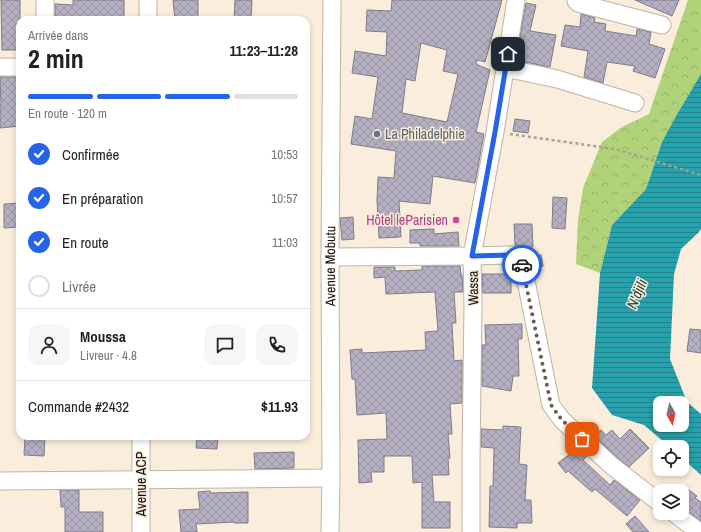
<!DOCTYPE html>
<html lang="fr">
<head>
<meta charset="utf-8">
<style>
	:root { --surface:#fff; --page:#f6f6f6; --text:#222; --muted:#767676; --line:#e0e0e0; --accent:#2563eb }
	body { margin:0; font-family:"Archivo Narrow",sans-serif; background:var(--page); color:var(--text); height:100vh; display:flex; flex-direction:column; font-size:15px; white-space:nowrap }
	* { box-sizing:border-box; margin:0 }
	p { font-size:13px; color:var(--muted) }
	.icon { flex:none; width:22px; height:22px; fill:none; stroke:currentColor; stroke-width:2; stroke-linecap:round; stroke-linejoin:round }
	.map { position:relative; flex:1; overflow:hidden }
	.drawer { position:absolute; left:16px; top:16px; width:294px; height:424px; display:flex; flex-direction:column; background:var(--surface); border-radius:12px; box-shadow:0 2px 6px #0003 }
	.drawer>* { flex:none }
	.needle { width:26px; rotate:172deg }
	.fabs { position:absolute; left:653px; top:396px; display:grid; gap:8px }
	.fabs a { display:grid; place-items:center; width:36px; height:36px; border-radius:8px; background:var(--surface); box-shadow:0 2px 6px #0003; font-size:20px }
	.pin { position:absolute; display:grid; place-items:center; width:34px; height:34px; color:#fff; margin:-17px; border-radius:8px; box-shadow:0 2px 6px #0006 }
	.courier { position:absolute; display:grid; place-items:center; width:40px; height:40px; margin:-20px; border:3px solid #2563eb; border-radius:50%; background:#fff; color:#222; box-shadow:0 1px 5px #0007 }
	.headline em { font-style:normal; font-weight:700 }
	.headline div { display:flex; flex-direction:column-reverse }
	.headline { display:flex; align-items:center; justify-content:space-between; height:68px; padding:0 12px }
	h1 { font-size:26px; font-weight:700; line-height:30px }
	.bar { display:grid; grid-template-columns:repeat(4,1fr); gap:6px 4px; align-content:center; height:48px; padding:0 12px }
	.bar i { height:5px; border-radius:3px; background:var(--line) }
	.bar .selected { background:var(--accent) }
	.bar p { grid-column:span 4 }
	.line { display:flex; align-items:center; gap:10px; padding:0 12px; border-top:1px solid var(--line) }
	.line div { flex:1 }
	.round { display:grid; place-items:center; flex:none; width:42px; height:42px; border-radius:12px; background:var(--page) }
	ol { padding:0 12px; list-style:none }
	li { display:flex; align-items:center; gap:12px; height:44px }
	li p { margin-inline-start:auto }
	li .icon { padding:4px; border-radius:50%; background:var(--accent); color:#fff; stroke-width:4 }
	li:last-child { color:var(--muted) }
	li i { width:22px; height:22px; border:2px solid var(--line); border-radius:50% }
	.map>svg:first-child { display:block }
	.forest { fill:url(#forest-crowns) }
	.water { fill:url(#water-rules); fill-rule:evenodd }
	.building { fill:url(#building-cross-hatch); stroke:#7f7b8c; fill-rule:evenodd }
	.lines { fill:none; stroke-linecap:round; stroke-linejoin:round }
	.minor-casing { stroke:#bfb3a3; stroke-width:19 }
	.path { stroke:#a99f92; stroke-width:2.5; stroke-dasharray:3 3; stroke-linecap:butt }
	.minor { stroke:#fff; stroke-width:17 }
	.done { stroke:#665f55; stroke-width:4; stroke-dasharray:0 7.2 }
	.route { stroke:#2563eb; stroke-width:5 }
	.worship-dot { fill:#6b7280; stroke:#faeddc; stroke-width:1.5 }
	.hotel-dot { fill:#d1479c; stroke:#faeddc; stroke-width:1.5 }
	.labels { text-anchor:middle; stroke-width:3; stroke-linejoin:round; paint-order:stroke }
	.worship-label { font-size:14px; fill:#5b616d; stroke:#faeddc; text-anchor:start }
	.hotel-label { font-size:14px; fill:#b23c85; stroke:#faeddc; text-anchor:end }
	.street-label { font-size:14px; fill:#16120c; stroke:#faeddc }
	.water-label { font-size:15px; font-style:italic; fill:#284144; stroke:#faeddc }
</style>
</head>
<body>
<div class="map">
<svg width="701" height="532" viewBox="0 0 701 532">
	<defs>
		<pattern id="forest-crowns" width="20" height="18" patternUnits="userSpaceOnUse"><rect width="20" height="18" fill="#b0d278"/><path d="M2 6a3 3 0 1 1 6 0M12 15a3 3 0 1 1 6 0" fill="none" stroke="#97b367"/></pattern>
		<pattern id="water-rules" width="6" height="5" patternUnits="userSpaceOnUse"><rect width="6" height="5" fill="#27a2ac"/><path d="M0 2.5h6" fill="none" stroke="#21838a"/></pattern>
		<pattern id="building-cross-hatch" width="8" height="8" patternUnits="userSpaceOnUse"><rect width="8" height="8" fill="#b4b0c2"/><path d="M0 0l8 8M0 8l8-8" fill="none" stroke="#9a96a6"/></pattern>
	</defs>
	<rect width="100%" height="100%" fill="#faeddc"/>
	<polygon class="forest" points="688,0 701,0 701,74 676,116 662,142 646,189 612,225 600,273 576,264 578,220 583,188 602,142 622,127 649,114"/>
	<path class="water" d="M701 74V229L698 233 681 249 674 274 670 359 687 402 701 414V475L682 458V447H670L644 425 612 415 592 388 600 273 612 225 646 189 662 142 676 116ZM660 403H682V425H660Z"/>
	<g class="building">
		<polygon points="1,0 20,0 20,50 2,50"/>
		<polygon points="73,0 124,0 124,20 55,20 55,4 73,5"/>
		<polygon points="173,0 198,0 198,20 175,20"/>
		<polygon points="235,0 252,0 251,20 234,20"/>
		<path d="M392 0H502L485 62 477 60 476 64 490 70 476 132 484 134 475 183 433 176 430 204 399 201 401 237 379 238 377 200 378 177 394 178 396 151 351 144 355 116 372 119 378 77 352 73 355 51 386 56 387 32 366 31 367 10 391 11ZM421 43 447 50 443 71 458 74 447 122 402 113 406 79 415 81Z"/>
		<polygon points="635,0 679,0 672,16"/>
		<polygon points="526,3 536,5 530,31 556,35 550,67 520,61 524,38 520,37"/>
		<polygon points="581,14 595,18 594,22 606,24 605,31 636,36 637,29 651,32 649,44 665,49 655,78 633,71 635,66 607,62 603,83 584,77 588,51 561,46 565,25 580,27"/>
		<polygon points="0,77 20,77 20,126 0,128 0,106 1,105"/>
		<polygon points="515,119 530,121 528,133 513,131"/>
		<polygon points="553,197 567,198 565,229 552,228"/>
		<polygon points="20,203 20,227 4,228 4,204"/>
		<polygon points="353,217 354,239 342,240 340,218"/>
		<polygon points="514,224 532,224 533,247 522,248 515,245"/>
		<polygon points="434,229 434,234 458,232 459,246 420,246 420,243 410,243 410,230"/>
		<polygon points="541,255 543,266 534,268 530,256"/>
		<polygon points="422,266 460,266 461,275 462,275 463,292 454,292 456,323 452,323 454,361 462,360 462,403 450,404 452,434 448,434 450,458 448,458 449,475 432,475 434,502 450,502 450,528 422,528 422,482 413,483 412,456 384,456 384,472 371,472 372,482 359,483 358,440 387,439 386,413 357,415 355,379 352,379 350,350 362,349 362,353 426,350 425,332 438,331 435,292 386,294 385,277 374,278 374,267 395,267 395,271 422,270"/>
		<polygon points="482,274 511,274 511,293 483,293"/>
		<polygon points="522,324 522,339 518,339 519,376 513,376 511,391 482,386 482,345 486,345 485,325"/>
		<polygon points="690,329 701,330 701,353 687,351"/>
		<polygon points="503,426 521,427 519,464 527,465 525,500 531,500 532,523 517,523 517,528 489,527 490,486 493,486 494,448 481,447 481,429 503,430"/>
		<polygon points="630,429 649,448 629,467 618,458 594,436 601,430 606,435 612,430 620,439"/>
		<polygon points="25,436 45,436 44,456 24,455"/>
		<polygon points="197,436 218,436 217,449 196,448"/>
		<polygon points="578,448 587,456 583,460 610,485 614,480 640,500 627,516 595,489 592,492 568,471 566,473 558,463"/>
		<polygon points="294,452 294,468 255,469 254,453"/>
		<polygon points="682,485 697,496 695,498 701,502 701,521 682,507"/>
		<polygon points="60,490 79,490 79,512 103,512 103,532 65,532 65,507 61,507"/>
		<polygon points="210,491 211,493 248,492 248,523 234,523 234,522 196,524 197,532 181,532 179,510 200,509 198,492"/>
		<polygon points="635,516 649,532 633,532 626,524"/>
	</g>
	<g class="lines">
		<defs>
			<g id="minor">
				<polyline points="45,0 45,20"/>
				<polyline points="576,0 576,1 578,3 662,25"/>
				<polyline points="148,20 148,0"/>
				<polyline points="0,67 20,67"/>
				<polyline points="505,68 557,79 635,103"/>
				<polyline points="330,257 472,256 515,255 519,257 522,261 551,405 562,420 612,466 660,503"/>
				<polyline points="0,481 331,478"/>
				<polyline points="674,513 699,532"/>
				<polyline points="141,532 141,436"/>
				<path id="s1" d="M330 532 331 478 330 257 332 0"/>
				<polyline points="471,532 471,459 473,304 472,256 495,132 516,0"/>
			</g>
		</defs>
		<use href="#minor" class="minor-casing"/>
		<polyline class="path" points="510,134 615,149 701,175"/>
		<use href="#minor" class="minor"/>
	</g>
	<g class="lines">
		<polyline class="done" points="522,265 551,405 562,420 582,439"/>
		<polyline class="route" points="508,54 495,132 472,256 515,255 519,257 522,265"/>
	</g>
	<circle class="worship-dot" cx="377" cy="134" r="4"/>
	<circle class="hotel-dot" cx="456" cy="220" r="4"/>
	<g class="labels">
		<g class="worship-label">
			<text x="385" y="139">La Philadelphie</text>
		</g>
		<g class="hotel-label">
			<text x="448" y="225">Hôtel leParisien</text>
		</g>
		<g class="street-label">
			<text dy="5" stroke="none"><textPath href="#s1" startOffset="266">Avenue Mobutu</textPath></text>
			<text transform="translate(473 288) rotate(-91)" y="5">Wassa</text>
			<text transform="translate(141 484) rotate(-90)" y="5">Avenue ACP</text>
		</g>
		<g class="water-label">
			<text transform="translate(637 294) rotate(-67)" y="5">N'djili</text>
		</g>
	</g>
</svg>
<div class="fabs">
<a><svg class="needle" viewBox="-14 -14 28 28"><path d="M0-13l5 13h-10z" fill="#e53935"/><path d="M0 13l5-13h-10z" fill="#767676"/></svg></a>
<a><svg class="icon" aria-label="locate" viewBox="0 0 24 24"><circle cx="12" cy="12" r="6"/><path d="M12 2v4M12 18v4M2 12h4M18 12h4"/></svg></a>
<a><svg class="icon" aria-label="layers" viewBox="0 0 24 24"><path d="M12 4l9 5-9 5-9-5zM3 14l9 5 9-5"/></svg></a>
</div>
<div class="pin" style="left:582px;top:439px;background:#ea580c"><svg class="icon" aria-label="bag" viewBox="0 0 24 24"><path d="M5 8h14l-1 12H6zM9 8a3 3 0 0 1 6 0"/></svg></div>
<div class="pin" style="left:508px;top:54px;background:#1f2937"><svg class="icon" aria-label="home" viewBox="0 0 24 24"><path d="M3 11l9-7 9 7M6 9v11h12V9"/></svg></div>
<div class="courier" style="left:522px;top:265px"><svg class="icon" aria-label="car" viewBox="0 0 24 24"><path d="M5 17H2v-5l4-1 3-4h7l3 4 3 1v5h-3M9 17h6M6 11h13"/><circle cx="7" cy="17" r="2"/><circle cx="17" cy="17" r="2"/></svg></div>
<section class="drawer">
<div class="headline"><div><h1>2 min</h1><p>Arrivée dans</p></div><em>11:23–11:28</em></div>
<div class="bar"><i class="selected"></i><i class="selected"></i><i class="selected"></i><i></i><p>En route · 120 m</p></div>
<ol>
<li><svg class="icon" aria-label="check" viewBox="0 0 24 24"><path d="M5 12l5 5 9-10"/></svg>Confirmée<p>10:53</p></li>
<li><svg class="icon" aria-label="check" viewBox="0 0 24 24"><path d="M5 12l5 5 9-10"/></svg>En préparation<p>10:57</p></li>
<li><svg class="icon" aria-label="check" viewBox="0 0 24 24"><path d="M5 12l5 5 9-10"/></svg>En route<p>11:03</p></li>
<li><i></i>Livrée</li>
</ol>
<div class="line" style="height:72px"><a class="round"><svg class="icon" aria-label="person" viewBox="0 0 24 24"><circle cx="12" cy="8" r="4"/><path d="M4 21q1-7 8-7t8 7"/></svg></a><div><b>Moussa</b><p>Livreur · 4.8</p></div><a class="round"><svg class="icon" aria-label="chat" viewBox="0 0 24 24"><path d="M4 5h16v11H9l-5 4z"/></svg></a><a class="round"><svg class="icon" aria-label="phone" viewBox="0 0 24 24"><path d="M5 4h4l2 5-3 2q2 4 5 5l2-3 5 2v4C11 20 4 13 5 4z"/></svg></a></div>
<div class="line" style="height:52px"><div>Commande #2432</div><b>$11.93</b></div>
</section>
</div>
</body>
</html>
